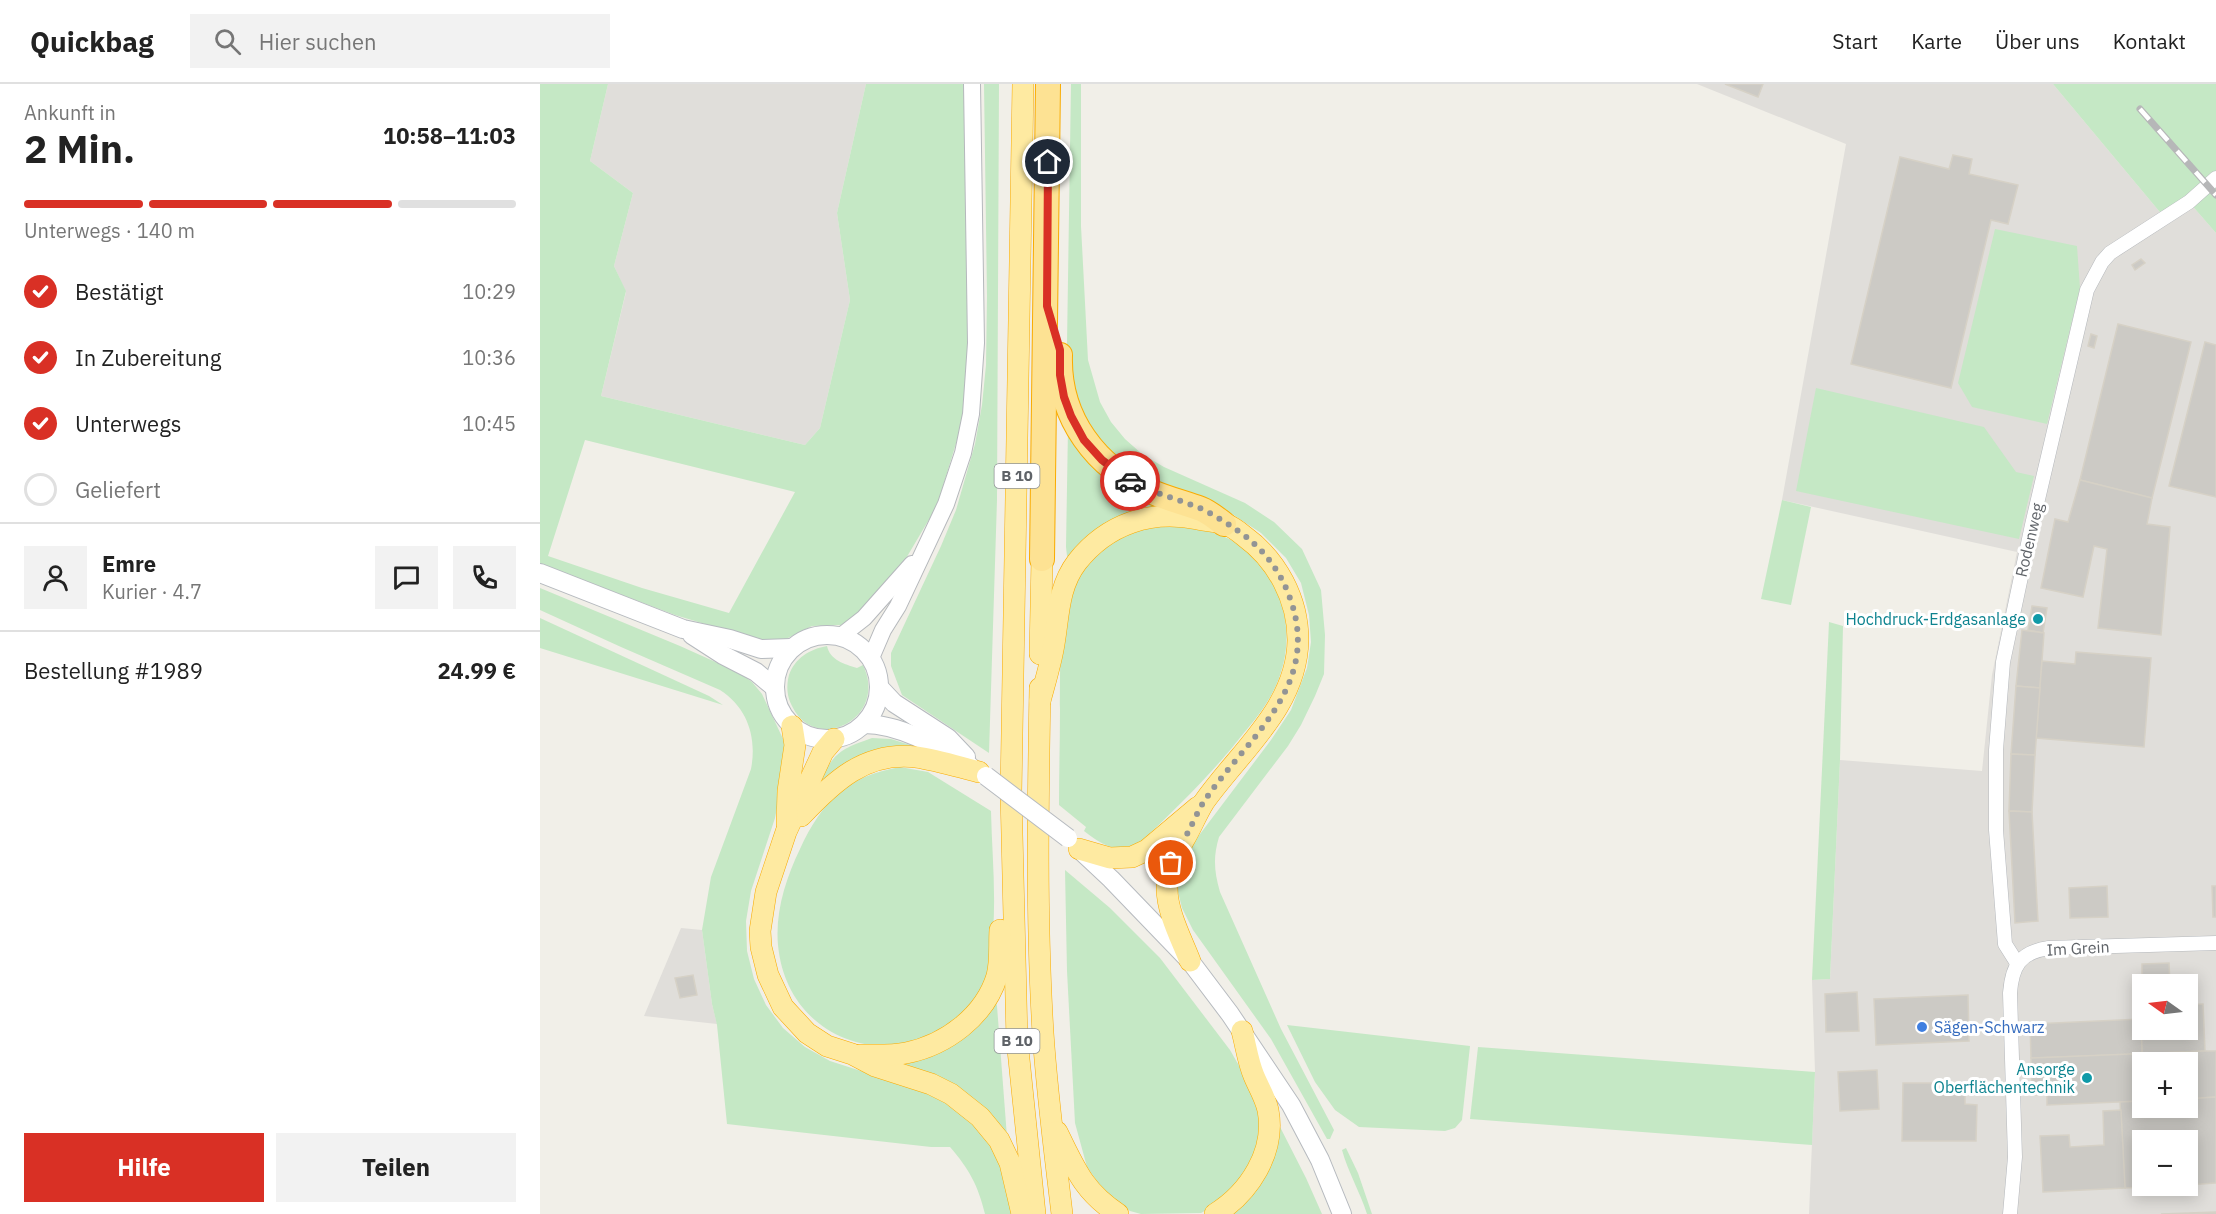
<!DOCTYPE html>
<html lang="de">
<head>
<meta charset="utf-8">
<style>
	:root { --surface:#fff; --page:#f2f2f2; --text:#222; --muted:#767676; --line:#e0e0e0; --accent:#d93025 }
	body { margin:0; font-family:"IBM Plex Sans",sans-serif; background:var(--page); color:var(--text); height:100vh; display:flex; flex-direction:column; font-size:22px; white-space:nowrap }
	* { box-sizing:border-box; margin:0 }
	p { font-size:20px; color:var(--muted) }
	.icon { flex:none; width:33px; height:33px; fill:none; stroke:currentColor; stroke-width:2; stroke-linecap:round; stroke-linejoin:round }
	.map { position:relative; flex:1; overflow:hidden }
	.side { display:flex; flex-direction:column; background:var(--surface); width:540px }
	.side>* { flex:none }
	.needle { width:39px; rotate:284deg }
	.buttons { position:absolute; left:1592px; top:890px; display:grid; gap:12px }
	.buttons a { display:grid; place-items:center; width:66px; height:66px; border-radius:0px; background:var(--surface); box-shadow:0 3px 15px #0003; font-size:30px }
	.pin { position:absolute; display:grid; place-items:center; width:51px; height:51px; color:#fff; margin:-26px; border:3px solid #fff; border-radius:50%; box-shadow:0 2px 6px #0007 }
	.courier { position:absolute; display:grid; place-items:center; width:60px; height:60px; margin:-30px; border:4px solid #d93025; border-radius:50%; background:#fff; color:#222; box-shadow:0 2px 8px #0007 }
	.overview em { font-style:normal; font-weight:700 }
	.overview div { display:flex; flex-direction:column-reverse }
	.overview { display:flex; align-items:center; justify-content:space-between; height:102px; padding:0 24px }
	h1 { font-size:39px; font-weight:700; line-height:45px }
	.bar { display:grid; grid-template-columns:repeat(4,1fr); gap:9px 6px; align-content:center; height:72px; padding:0 24px }
	.bar i { height:8px; border-radius:4px; background:var(--line) }
	.bar .selected { background:var(--accent) }
	.bar p { grid-column:span 4 }
	.line { display:flex; align-items:center; gap:15px; padding:0 24px; border-top:2px solid var(--line) }
	.line div { flex:1 }
	.round { display:grid; place-items:center; flex:none; width:63px; height:63px; border-radius:0px; background:var(--page) }
	ol { padding:0 24px; list-style:none }
	li { display:flex; align-items:center; gap:18px; height:66px }
	li p { margin-inline-start:auto }
	li .icon { padding:6px; border-radius:50%; background:var(--accent); color:#fff; stroke-width:4 }
	li:last-child { color:var(--muted) }
	li i { width:33px; height:33px; border:3px solid var(--line); border-radius:50% }
	.action { display:flex; gap:12px; margin-top:auto; padding:12px 24px }
	.action a { flex:1; height:69px; border-radius:0px; background:var(--accent); color:#fff; font-size:24px; font-weight:700; line-height:69px; text-align:center }
	.action a+a { background:var(--page); color:var(--text) }
	header { display:flex; align-items:center; gap:36px; box-sizing:border-box; height:84px; padding:0 30px; background:var(--surface); border-bottom:2px solid var(--line) }
	header strong { font-size:28px }
	nav { display:flex; gap:33px; margin-inline-start:auto; font-size:21px }
	.search { width:420px; height:54px; background:var(--page); display:flex; align-items:center; gap:15px; box-sizing:border-box; padding:0 21px; border-radius:0px; color:var(--muted); font-size:22px }
	main { display:flex; flex:1; min-height:0 }
	.map>svg:first-child { display:block }
	.industrial { fill:#e0deda; fill-rule:evenodd }
	.green { fill:#c5e8c5; fill-rule:evenodd }
	.building { fill:#cccac5; stroke:#d6d1c6; stroke-width:1.5 }
	.lines { fill:none; stroke-linecap:round; stroke-linejoin:round }
	.minor-casing { stroke:#b5b8bc; stroke-width:15 }
	.tertiary-casing { stroke:#b5b8bc; stroke-width:18 }
	.secondary-casing { stroke:#b6babf; stroke-width:20 }
	.trunk-casing { stroke:#f9ab00; stroke-width:22 }
	.motorway-casing { stroke:#f9ab00; stroke-width:26 }
	.minor { stroke:#fff; stroke-width:14 }
	.tertiary { stroke:#fff; stroke-width:16 }
	.secondary { stroke:#fff; stroke-width:18 }
	.trunk { stroke:#feeaa1; stroke-width:21 }
	.motorway { stroke:#fde293; stroke-width:24 }
	.rail-casing { stroke:#b6b7b8; stroke-width:7 }
	.rail { stroke:#fff; stroke-width:4.5; stroke-dasharray:14; stroke-linecap:butt }
	.secondary-bridge-casing { stroke:#b6babf; stroke-width:20; stroke-linecap:butt }
	.secondary-bridge { stroke:#fff; stroke-width:18 }
	.done { stroke:#929495; stroke-width:6; stroke-dasharray:0 10.8 }
	.route { stroke:#d93025; stroke-width:8 }
	.culture-dot { fill:#0f9aa8; stroke:#fff; stroke-width:2 }
	.shop-dot { fill:#3f7fe0; stroke:#fff; stroke-width:2 }
	.labels { text-anchor:middle; stroke-width:6; stroke-linejoin:round; paint-order:stroke }
	.shield { fill:#fff; stroke:#8f9295; stroke-width:1.5 }
	.shield-label { font-size:15px; font-weight:bold; fill:#5f6368 }
	.street-label { font-size:16px; fill:#5f6368; stroke:#fff }
	.culture-label { font-size:16px; fill:#0d838f; stroke:#fff; text-anchor:end }
	.shop-label { font-size:16px; fill:#366cbe; stroke:#fff; text-anchor:start }
</style>
</head>
<body>
<header>
<strong>Quickbag</strong>
<div class="search"><svg class="icon" aria-label="search" viewBox="0 0 24 24"><circle cx="10" cy="10" r="6"/><path d="M15 15l6 6"/></svg>Hier suchen</div>
<nav><a>Start</a><a>Karte</a><a>Über uns</a><a>Kontakt</a></nav>
</header>
<main>
<section class="side">
<div class="overview"><div><h1>2 Min.</h1><p>Ankunft in</p></div><em>10:58–11:03</em></div>
<div class="bar"><i class="selected"></i><i class="selected"></i><i class="selected"></i><i></i><p>Unterwegs · 140 m</p></div>
<ol>
<li><svg class="icon" aria-label="check" viewBox="0 0 24 24"><path d="M5 12l5 5 9-10"/></svg>Bestätigt<p>10:29</p></li>
<li><svg class="icon" aria-label="check" viewBox="0 0 24 24"><path d="M5 12l5 5 9-10"/></svg>In Zubereitung<p>10:36</p></li>
<li><svg class="icon" aria-label="check" viewBox="0 0 24 24"><path d="M5 12l5 5 9-10"/></svg>Unterwegs<p>10:45</p></li>
<li><i></i>Geliefert</li>
</ol>
<div class="line" style="height:108px"><a class="round"><svg class="icon" aria-label="person" viewBox="0 0 24 24"><circle cx="12" cy="8" r="4"/><path d="M4 21q1-7 8-7t8 7"/></svg></a><div><b>Emre</b><p>Kurier · 4.7</p></div><a class="round"><svg class="icon" aria-label="chat" viewBox="0 0 24 24"><path d="M4 5h16v11H9l-5 4z"/></svg></a><a class="round"><svg class="icon" aria-label="phone" viewBox="0 0 24 24"><path d="M5 4h4l2 5-3 2q2 4 5 5l2-3 5 2v4C11 20 4 13 5 4z"/></svg></a></div>
<div class="line" style="height:78px"><div>Bestellung #1989</div><b>24.99 €</b></div>
<div class="action"><a>Hilfe</a><a>Teilen</a></div>
</section>
<div class="map">
<svg width="1676" height="1130" viewBox="0 0 1676 1130">
	<rect width="100%" height="100%" fill="#f1efe8"/>
	<g class="industrial">
		<polygon points="68,0 326,0 297,129 310,216 280,344 265,361 61,312 86,208 74,182 93,109 50,77"/>
		<path d="M1157 0H1513L1624 133 1649 118 1676 149V1130H1269L1275 988 1272 896 1290 895 1300 676 1442 687 1452 591 1477 468 1242 416 1306 60ZM1602 900H1647V945H1602ZM1602 978H1647V1023H1602ZM1602 1056H1647V1101H1602Z"/>
		<polygon points="141,844 162,846 172,920 177,940 104,932"/>
	</g>
	<g class="green">
		<path d="M0 0H68L50 77 93 109 74 182 86 207 61 312 265 361 280 344 310 216 297 129 326 0H425L429 259 426 312 421 343 397 422 365 476 315 534 301 541 272 542 240 558 228 559 135 531 0 480ZM45 356 255 408 189 529 102 504 8 472Z"/>
		<polygon points="444,0 459,0 457,416 449,669 362,611 351,582 351,569 401,462 416,426 435,360 442,321 446,281 447,212"/>
		<path d="M531 0H541V142L548 276 560 318 571 338 585 355 602 370 624 383 705 419 734 438 762 465 781 506 785 551 784 590 775 612 761 641 748 662 679 753C673 773 674 787 680 808L741 945 794 1046 790 1055H787L731 955 653 846 642 824 638 808V793L641 780 648 766 731 656 751 626 767 584 771 558 769 531 761 499 746 474 721 449 692 430 587 386 549 347 529 292 527 260Z"/>
		<polygon points="1513,0 1676,0 1676,149 1649,118 1624,133"/>
		<polygon points="1455,145 1537,162 1540,204 1507,340 1432,323 1418,299"/>
		<polygon points="1276,304 1444,343 1476,388 1494,392 1479,455 1256,407"/>
		<polygon points="528,344 617,421 616,424 529,473 527,472 526,463"/>
		<polygon points="1242,416 1271,423 1251,521 1221,515"/>
		<path d="M632 439C682 449 710 455 735 504 748 529 750 561 741 588 734 612 719 631 703 650 672 690 636 724 600 759 578 771 562 761 544 747L546 743 519 721C519 689 520 657 520 625 521 575 515 501 560 466 582 448 605 445 632 439Z"/>
		<path d="M0 504 140 562 200 589 212 598 222 610 244 657 247 672 235 734 211 807 206 837 207 867 214 895 226 921 243 944 265 963 290 977 374 1004 408 1018 448 1055 463 1083 473 1130H445C438 1101 429 1085 410 1063H391L187 1040 177 941 172 920 162 846 171 793 211 685C217 654 208 624 180 606L81 563 0 526Z"/>
		<polygon points="0,534 169,612 183,621 0,564"/>
		<polygon points="1289,538 1303,542 1300,676 1290,895 1272,896"/>
		<path d="M287 562C290 576 304 580 317 584L323 581C349 635 275 671 252 622 247 613 246 602 249 591 255 574 270 565 287 562Z"/>
		<path d="M332 654 351 655 380 664 280 699C293 668 301 665 332 654Z"/>
		<path d="M360 683 388 688 451 727C452 775 458 825 450 873 449 880 449 888 446 895 435 923 412 942 385 952 377 956 368 961 360 962 295 967 244 926 238 861 235 828 246 794 260 765 282 717 308 692 360 683Z"/>
		<polygon points="525,786 570,824 620,874 690,966 717,1013 722,1051 708,1090 678,1120 661,1129 601,1130 590,1127 564,1107 547,1083 535,1039 527,887"/>
		<polygon points="456,918 457,922 467,1053 360,980"/>
		<polygon points="747,941 930,962 922,1036 915,1044 905,1047 819,1043 795,1026 775,998"/>
		<polygon points="938,963 1275,988 1272,1061 930,1035"/>
		<path d="M738 1039 766 1094 782 1130H692C726 1107 730 1077 738 1039Z"/>
		<path d="M806 1064 818 1089 832 1130H827C820 1108 808 1088 802 1066Z"/>
	</g>
	<g class="building">
		<polygon points="1185,0 1223,0 1218,13"/>
		<polygon points="1413,71 1432,75 1429,90 1478,101 1468,140 1451,136 1411,304 1311,280 1360,73 1409,85"/>
		<polygon points="1601,175 1605,179 1595,186 1592,181"/>
		<polygon points="1578,240 1651,258 1612,414 1540,396"/>
		<polygon points="1551,250 1557,252 1554,264 1548,262"/>
		<polygon points="1665,258 1676,261 1676,413 1629,402"/>
		<polygon points="1540,396 1612,414 1607,440 1630,443 1621,551 1558,544 1567,465 1554,462 1543,513 1501,504 1515,435 1528,438"/>
		<polygon points="1492,522 1507,524 1503,549 1488,546"/>
		<polygon points="1482,546 1504,549 1500,604 1476,602"/>
		<polygon points="1536,568 1611,574 1604,663 1496,654 1502,577 1535,580"/>
		<polygon points="1476,602 1500,604 1495,671 1471,670"/>
		<polygon points="1471,670 1495,671 1492,728 1469,727"/>
		<polygon points="1469,727 1492,728 1498,837 1475,839"/>
		<polygon points="1567,802 1568,833 1530,834 1529,804"/>
		<polygon points="1672,802 1676,802 1676,833 1673,833"/>
		<polygon points="1629,879 1630,900 1602,900 1602,880"/>
		<polygon points="153,891 157,911 140,914 135,894"/>
		<polygon points="1317,908 1319,947 1286,948 1285,910"/>
		<polygon points="1428,911 1429,957 1336,961 1334,915"/>
		<polygon points="1663,920 1665,967 1602,970 1600,923 1602,923 1602,945 1647,945 1647,921"/>
		<polygon points="1601,935 1602,970 1491,974 1490,940"/>
		<polygon points="1665,967 1676,967 1676,1013 1647,1015 1647,978 1602,978 1602,1017 1507,1021 1507,1010 1492,1011 1491,974"/>
		<polygon points="1337,986 1339,1025 1300,1027 1298,988"/>
		<polygon points="1363,999 1425,999 1425,1020 1437,1021 1436,1057 1362,1057"/>
		<polygon points="1676,1013 1676,1099 1647,1101 1647,1056 1602,1056 1602,1101 1640,1101 1585,1104 1580,1018 1602,1017 1602,1023 1647,1023 1647,1015"/>
		<polygon points="1581,1026 1585,1104 1503,1108 1500,1052 1529,1051 1530,1063 1564,1061 1563,1027"/>
		<polygon points="1676,1128 1676,1130 1621,1130"/>
	</g>
	<g class="lines">
		<defs>
			<g id="minor">
				<polyline points="1477,879 1465,860 1456,746 1456,666 1463,578 1492,441 1547,206 1562,178 1570,169 1649,118 1676,94"/>
				<path d="M1470 1130 1475 1073 1470 909C1472 882 1480 868 1509 864L1676 859"/>
			</g>
			<g id="tertiary">
				<polyline points="301,552 324,534 372,480"/>
				<polyline points="331,574 343,546 358,522 406,420 423,369 431,330 436,259 432,0"/>
			</g>
			<g id="secondary">
				<polyline points="0,489 143,545 190,555 221,565 251,564"/>
				<circle cx="287" cy="603" r="52"/>
				<polyline points="152,551 183,571 216,588 234,603"/>
				<polyline points="339,603 354,619 408,654 426,673"/>
				<path d="M324 640C361 640 398 663 430 682"/>
				<polyline points="540,766 571,795 650,877 690,930 751,1021 780,1076 802,1130"/>
			</g>
			<g id="trunk">
				<polyline points="483,0 471,709 477,956 495,1130"/>
				<polyline points="500,570 502,475"/>
				<path d="M500 604C498 719 496 834 503 949 507 1010 515 1070 522 1130"/>
				<path d="M500 617C505 598 511 579 514 560 519 531 518 503 537 478 567 440 611 425 658 435 666 437 676 437 685 440 691 442 698 447 704 452 737 476 758 515 758 556 757 623 700 667 664 718 657 729 652 742 645 754 636 770 627 784 627 804 627 828 641 854 650 877"/>
				<polyline points="294,655 283,668 246,748 226,808 220,847 221,863 228,891 243,923 267,949 287,962 312,970 335,982 391,1000 411,1010 440,1033 459,1056 470,1079 482,1130"/>
				<path d="M261 732C293 698 325 667 376 673 397 676 419 683 439 688"/>
				<polyline points="247,740 248,707 255,661 252,642"/>
				<polyline points="539,765 570,774 592,773 607,766 658,723"/>
				<path d="M320 971C335 971 351 972 366 969 406 961 445 932 457 892 461 876 459 861 460 846"/>
				<path d="M517 1048C535 1084 543 1107 578 1130"/>
				<path d="M675 1130C709 1109 736 1068 728 1026 725 1013 719 1004 714 992 708 978 706 962 702 947"/>
			</g>
			<g id="motorway">
				<path d="M520 271C518 334 556 384 612 408 628 415 645 419 661 425 669 428 677 435 684 440"/>
				<polyline points="502,475 508,0"/>
			</g>
		</defs>
		<use href="#minor" class="minor-casing"/>
		<use href="#tertiary" class="tertiary-casing"/>
		<use href="#secondary" class="secondary-casing"/>
		<use href="#trunk" class="trunk-casing"/>
		<use href="#motorway" class="motorway-casing"/>
		<use href="#minor" class="minor"/>
		<use href="#tertiary" class="tertiary"/>
		<use href="#secondary" class="secondary"/>
		<use href="#trunk" class="trunk"/>
		<use href="#motorway" class="motorway"/>
		<defs>
			<polyline id="rail" points="1600,25 1676,111"/>
		</defs>
		<use href="#rail" class="rail-casing"/>
		<use href="#rail" class="rail"/>
		<defs>
			<polyline id="secondary-bridge" points="446,692 528,754"/>
		</defs>
		<use href="#secondary-bridge" class="secondary-bridge-casing"/>
		<use href="#secondary-bridge" class="secondary-bridge"/>
	</g>
	<g class="lines">
		<path class="done" d="M590 397C613 409 638 415 662 425 673 430 686 439 697 446 723 464 741 487 751 517 781 605 705 655 663 719 657 729 652 741 646 752 641 761 635 769 631 779"/>
		<polyline class="route" points="508,78 507,222 520,266 520,291 524,313 531,332 544,356 562,376 590,397"/>
	</g>
	<g class="culture-dot">
		<circle cx="1498" cy="535" r="6"/>
		<circle cx="1547" cy="994" r="6"/>
	</g>
	<circle class="shop-dot" cx="1382" cy="943" r="6"/>
	<g class="labels">
		<g class="shield">
			<rect x="454.5" y="380" width="45" height="24" rx="4.5"/>
			<rect x="454.5" y="945" width="45" height="24" rx="4.5"/>
		</g>
		<g class="shield-label">
			<text x="477" y="397">B 10</text>
			<text x="477" y="962">B 10</text>
		</g>
		<g class="street-label">
			<text transform="translate(1489 456) rotate(-77)" y="6">Rodenweg</text>
			<text transform="translate(1538 864) rotate(-3)" y="6">Im Grein</text>
		</g>
		<g class="culture-label">
			<text x="1486" y="541">Hochdruck-Erdgasanlage</text>
			<text x="1535" y="991">Ansorge<tspan x="1535" dy="18">Oberflächentechnik</tspan></text>
		</g>
		<g class="shop-label">
			<text x="1394" y="949">Sägen-Schwarz</text>
		</g>
	</g>
</svg>
<div class="buttons">
<a><svg class="needle" viewBox="-14 -14 28 28"><path d="M0-13l5 13h-10z" fill="#e53935"/><path d="M0 13l5-13h-10z" fill="#767676"/></svg></a>
<a>+</a>
<a>−</a>
</div>
<div class="pin" style="left:631px;top:779px;background:#ea580c"><svg class="icon" aria-label="bag" viewBox="0 0 24 24"><path d="M5 8h14l-1 12H6zM9 8a3 3 0 0 1 6 0"/></svg></div>
<div class="pin" style="left:508px;top:78px;background:#1f2937"><svg class="icon" aria-label="home" viewBox="0 0 24 24"><path d="M3 11l9-7 9 7M6 9v11h12V9"/></svg></div>
<div class="courier" style="left:590px;top:397px"><svg class="icon" aria-label="car" viewBox="0 0 24 24"><path d="M5 17H2v-5l4-1 3-4h7l3 4 3 1v5h-3M9 17h6M6 11h13"/><circle cx="7" cy="17" r="2"/><circle cx="17" cy="17" r="2"/></svg></div>
</div>
</main>
</body>
</html>
